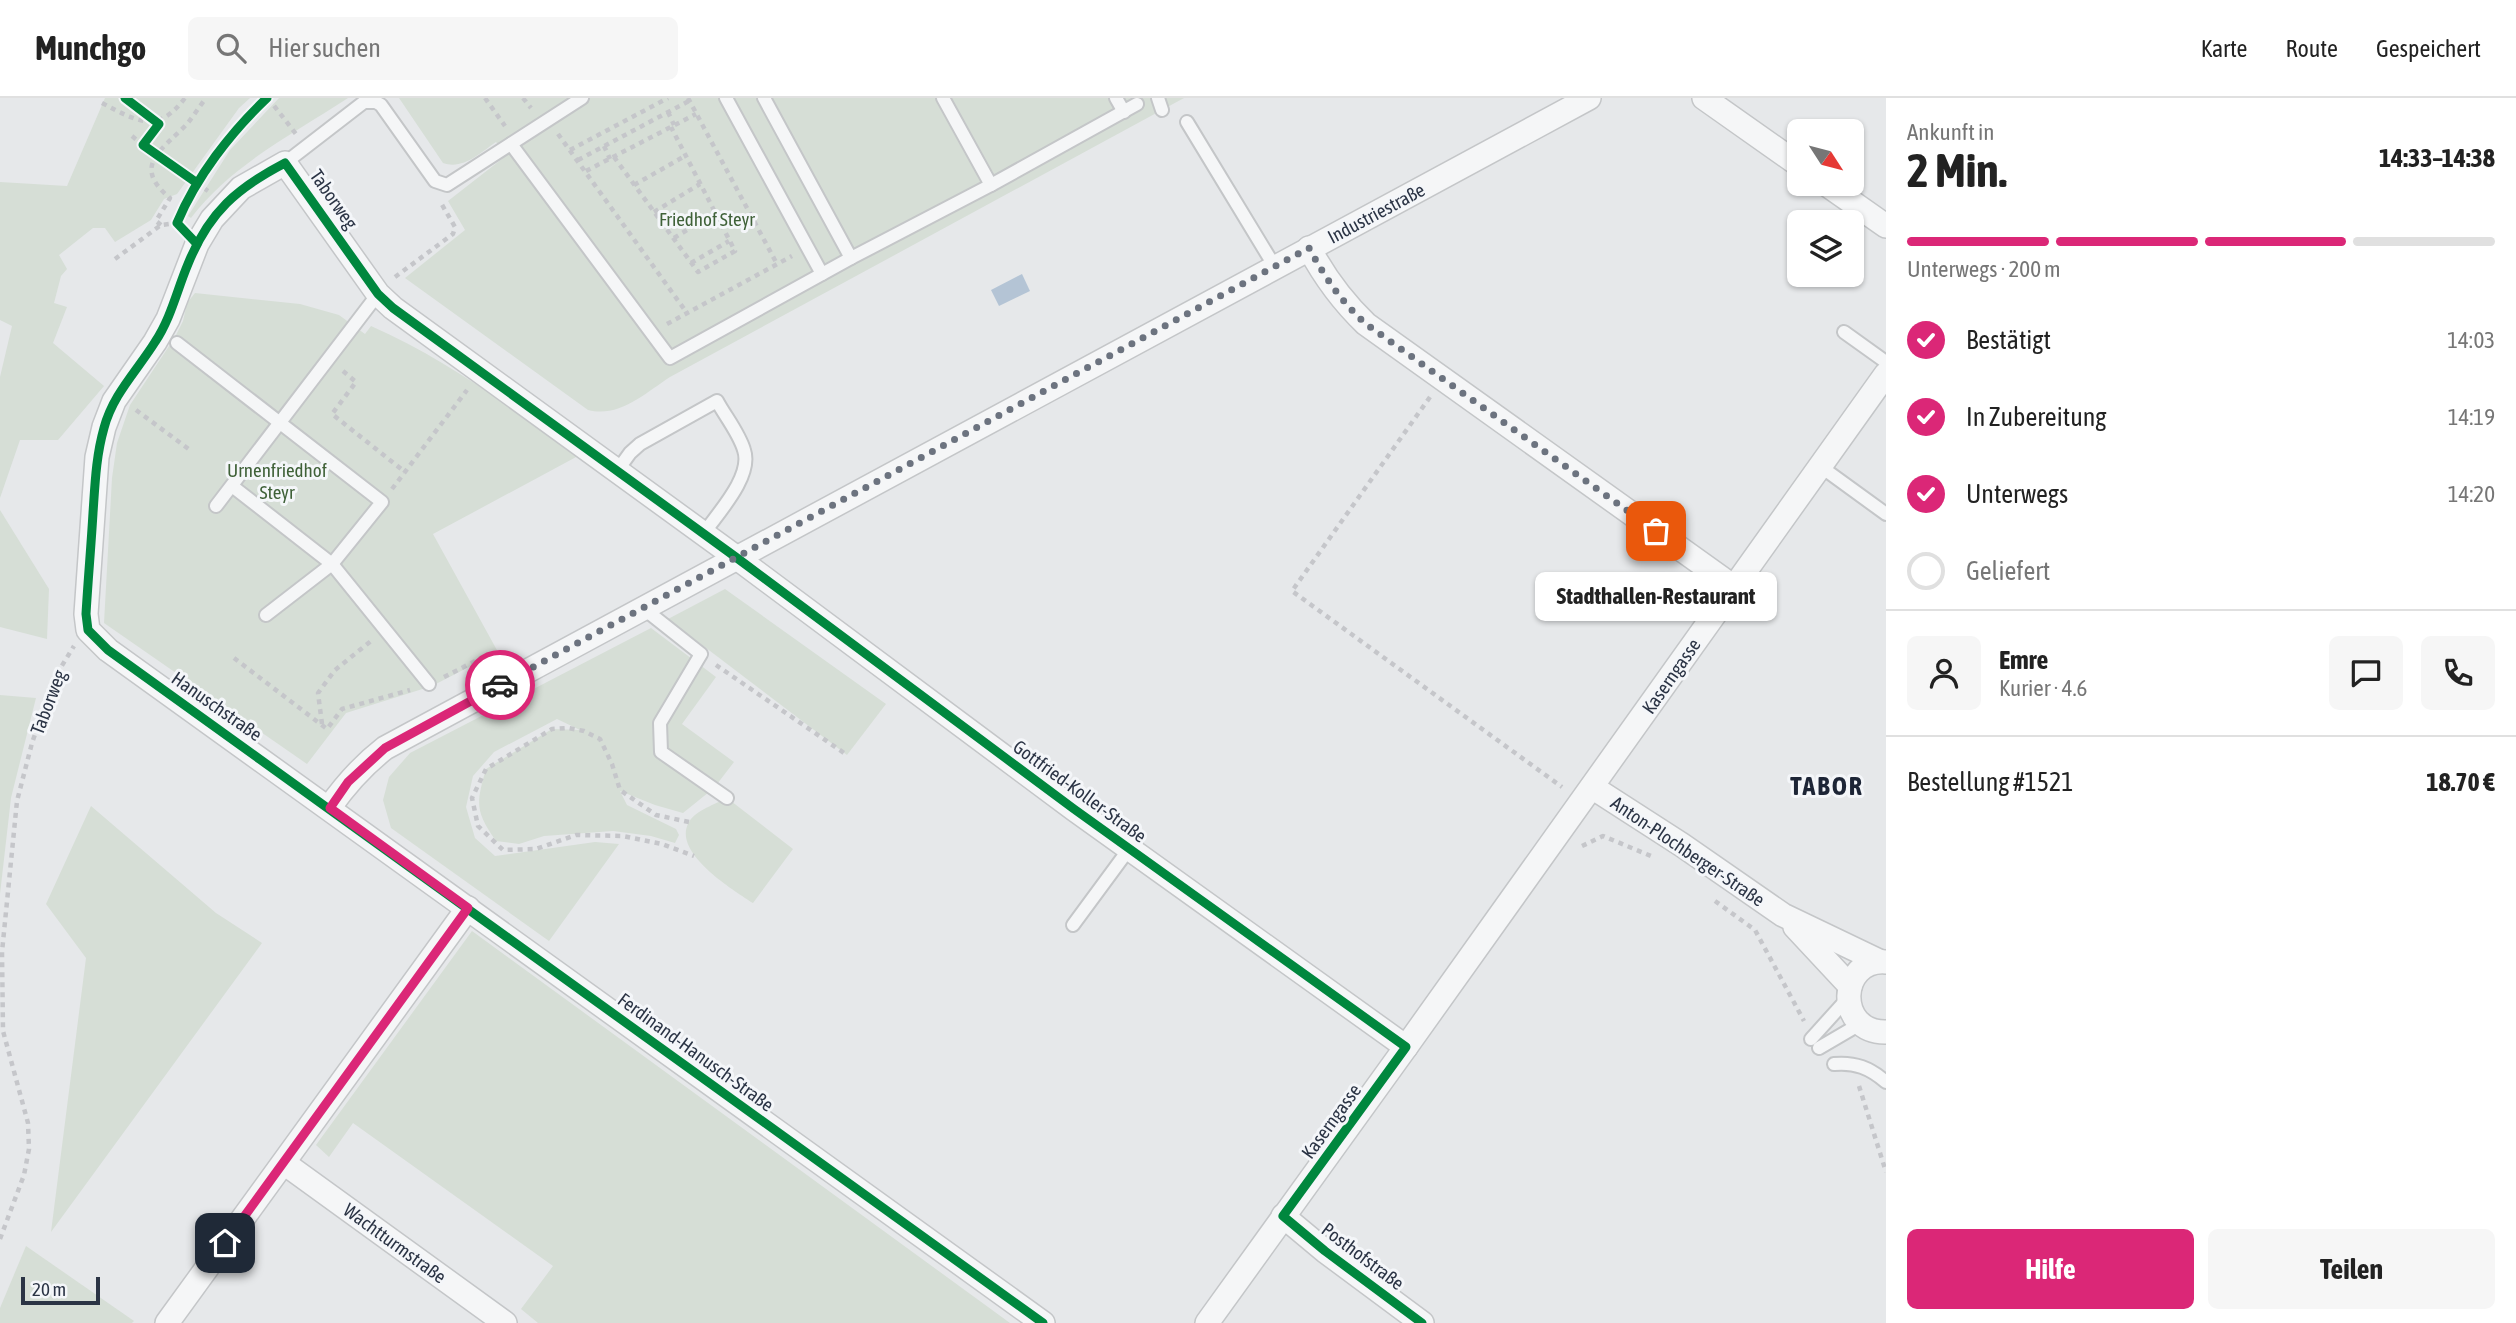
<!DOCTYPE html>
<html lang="de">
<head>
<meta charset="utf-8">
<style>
	:root { --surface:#fff; --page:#f6f6f6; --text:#222; --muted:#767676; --line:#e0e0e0; --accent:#db2777 }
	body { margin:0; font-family:"Asap Condensed",sans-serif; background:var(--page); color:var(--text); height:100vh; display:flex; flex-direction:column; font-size:26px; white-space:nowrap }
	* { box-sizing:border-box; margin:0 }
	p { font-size:23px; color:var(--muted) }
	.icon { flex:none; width:38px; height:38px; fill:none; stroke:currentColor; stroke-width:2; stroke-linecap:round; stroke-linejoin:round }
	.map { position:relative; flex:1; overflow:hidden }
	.sheet { display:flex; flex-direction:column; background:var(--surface); width:630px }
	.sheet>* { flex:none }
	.needle { width:46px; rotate:126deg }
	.fabs { position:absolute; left:1787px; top:21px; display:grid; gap:14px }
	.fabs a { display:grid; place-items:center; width:77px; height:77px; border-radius:10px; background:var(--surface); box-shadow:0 2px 5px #0004; font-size:35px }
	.scale { position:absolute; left:21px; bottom:18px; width:79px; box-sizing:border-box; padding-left:7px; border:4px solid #2b3445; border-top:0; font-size:19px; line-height:24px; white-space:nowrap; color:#2b3445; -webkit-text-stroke:5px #f4f6f9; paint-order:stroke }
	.pin { position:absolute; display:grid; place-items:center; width:60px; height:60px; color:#fff; margin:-30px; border-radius:14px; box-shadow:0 4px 10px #0006 }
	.courier { position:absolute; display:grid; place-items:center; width:70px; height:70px; margin:-35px; border:5px solid #db2777; border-radius:50%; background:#fff; color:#222; box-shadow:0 2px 9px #0007 }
	.bubble { position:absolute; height:49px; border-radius:10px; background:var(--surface); box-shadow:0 2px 5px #0004; font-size:23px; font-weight:700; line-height:49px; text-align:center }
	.headline em { font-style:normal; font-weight:700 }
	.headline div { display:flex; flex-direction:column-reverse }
	.headline { display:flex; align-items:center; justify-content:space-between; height:119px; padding:0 21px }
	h1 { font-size:46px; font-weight:700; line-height:52px }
	.bar { display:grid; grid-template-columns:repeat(4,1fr); gap:10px 7px; align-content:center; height:84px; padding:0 21px }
	.bar i { height:9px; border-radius:5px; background:var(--line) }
	.bar .active { background:var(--accent) }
	.bar p { grid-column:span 4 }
	.line { display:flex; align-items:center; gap:18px; padding:0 21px; border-top:2px solid var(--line) }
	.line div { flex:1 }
	.round { display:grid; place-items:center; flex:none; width:74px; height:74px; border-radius:10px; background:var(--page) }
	ol { padding:0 21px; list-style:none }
	li { display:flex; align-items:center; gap:21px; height:77px }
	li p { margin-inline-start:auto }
	li .icon { padding:7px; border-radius:50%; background:var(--accent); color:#fff; stroke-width:4 }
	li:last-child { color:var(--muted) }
	li i { width:38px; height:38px; border:4px solid var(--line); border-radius:50% }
	.button { display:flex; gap:14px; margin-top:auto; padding:14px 21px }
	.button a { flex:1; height:80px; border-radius:10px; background:var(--accent); color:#fff; font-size:28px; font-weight:700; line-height:80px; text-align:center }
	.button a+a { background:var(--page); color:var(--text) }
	header { display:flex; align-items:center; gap:42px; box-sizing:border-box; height:98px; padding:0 35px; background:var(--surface); border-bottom:2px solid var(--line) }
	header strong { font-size:33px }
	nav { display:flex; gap:38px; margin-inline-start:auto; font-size:24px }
	.search { width:490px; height:63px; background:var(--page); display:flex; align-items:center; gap:18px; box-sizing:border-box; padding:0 24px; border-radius:10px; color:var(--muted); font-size:26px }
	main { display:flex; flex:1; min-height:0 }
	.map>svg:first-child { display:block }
	.green { fill:#d6ded6 }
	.water { fill:#b4c4d5 }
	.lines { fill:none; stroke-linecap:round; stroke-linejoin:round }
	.lane-casing { stroke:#c4c6c8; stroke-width:16 }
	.street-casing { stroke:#c4c6c8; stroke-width:26 }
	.path { stroke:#c5c6ca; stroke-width:4.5; stroke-dasharray:5 5; stroke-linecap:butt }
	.lane { stroke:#f5f6f7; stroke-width:12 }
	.street { stroke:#f5f6f7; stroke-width:23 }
	.path-bridge { stroke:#c5c6ca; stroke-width:4.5; stroke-dasharray:5 5; stroke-linecap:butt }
	.cycleway-casing { stroke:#f4f6f9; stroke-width:13 }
	.cycleway { stroke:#00873e; stroke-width:9 }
	.done { stroke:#6c737f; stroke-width:7; stroke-dasharray:0 12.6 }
	.route { stroke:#db2777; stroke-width:9 }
	.labels { text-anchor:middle; stroke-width:6; stroke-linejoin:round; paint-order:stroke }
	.street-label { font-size:19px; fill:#2b3445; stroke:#f4f6f9 }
	.park-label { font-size:19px; fill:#3f6138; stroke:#f4f6f9 }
	.district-label { font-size:26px; font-weight:bold; letter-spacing:2px; fill:#1d2536; stroke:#f4f6f9 }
</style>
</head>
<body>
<header>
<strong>Munchgo</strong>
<div class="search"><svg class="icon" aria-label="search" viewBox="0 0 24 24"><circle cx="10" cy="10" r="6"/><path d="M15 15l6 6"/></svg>Hier suchen</div>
<nav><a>Karte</a><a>Route</a><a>Gespeichert</a></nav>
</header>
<main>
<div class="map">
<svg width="1886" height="1225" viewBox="0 0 1886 1225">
	<rect width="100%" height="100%" fill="#e6e8ea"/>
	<g class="green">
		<polygon points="105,0 250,0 239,10 177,96 164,101 151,122 115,144 105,130 93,130 59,157 67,171 61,178 54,205 67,209 53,245 104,288 58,342 20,342 0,400 0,279 12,228 0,222 0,84 67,88"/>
		<path d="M279 0H348C293 36 231 67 191 120L188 118 230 52Z"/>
		<path d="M399 0H1184L670 279C644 296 619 320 588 312L405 180 465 132 448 103 507 57 496 44C480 55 463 72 443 65Z"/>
		<path d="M195 195 300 206 339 217 365 236 371 228C446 261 512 310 578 358L433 436 498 554 432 588 346 615 307 666 104 525 112 380 117 345 130 307 175 239 183 223 187 205Z"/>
		<polygon points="0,412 49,491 47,541 0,529"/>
		<polygon points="725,491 886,606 847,657 668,521"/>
		<path d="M651 530 716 579 682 626 734 664 714 690 683 715 655 707 620 693 627 707 676 731 679 737 675 745 651 738 613 733 544 738 519 746 496 743C475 713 476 706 486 671L552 631 580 632 557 621 494 654 473 678 466 709 475 740 495 758 595 744 619 746 549 843 391 730 383 702 389 679 410 655Z"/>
		<polygon points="0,597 36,600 11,700 0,796"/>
		<path d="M727 700 793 751 753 805C733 792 671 754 689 724 696 712 716 706 727 700Z"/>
		<polygon points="91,708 216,815 262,845 51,1134 86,860 46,806"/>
		<polygon points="472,833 1010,1225 538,1225 521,1211 553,1168 353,1025 329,1059 316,1047"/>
		<polygon points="26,1148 134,1223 132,1225 0,1225 0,1210"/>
	</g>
	<polygon class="water" points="1022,176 1030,193 999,208 991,192"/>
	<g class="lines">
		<defs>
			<g id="lane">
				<polyline points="726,0 822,176"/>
				<polyline points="764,0 851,160 991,87 1137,6"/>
				<polyline points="943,0 991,87"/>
				<polyline points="1116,0 1124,14"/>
				<polyline points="1158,0 1162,12"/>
				<polyline points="1187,24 1275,169"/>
				<polyline points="511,46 670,260 851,160"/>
				<polyline points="285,65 364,4 376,4 381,7 435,83 447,87 582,0"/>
				<polyline points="1844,234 1886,264"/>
				<polyline points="177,245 382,404 332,466 266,517"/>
				<polyline points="1820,368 1886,416"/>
				<path d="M617 373 630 355 640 346 717 303C725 318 739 335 744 352 753 378 718 415 704 435"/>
				<polyline points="232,388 332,466 429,586"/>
				<polyline points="216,408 378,196"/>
				<polyline points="643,510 701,556 660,625 661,654 727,700"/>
				<polyline points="1073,827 1129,751"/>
				<polyline points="1811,941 1848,900"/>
				<polyline points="1819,950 1860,926"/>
				<path d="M1834 966C1855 964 1870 970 1886 984"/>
			</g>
			<g id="street">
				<polyline points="1704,0 1799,67"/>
				<polyline points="1826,86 1886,128"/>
				<path d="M1309 150C1325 180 1342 203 1366 226L1734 489"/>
				<polyline points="1592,689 1682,747 1783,817 1879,863"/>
				<path d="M329 710C346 686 363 667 385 650L1589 0"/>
				<polyline points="1795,829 1850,888"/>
				<path d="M1886 864C1838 860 1835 935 1886 934"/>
				<polyline points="284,1065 505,1225"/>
				<polyline points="1283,1118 1325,1153 1422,1225"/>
				<polyline points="167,1225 468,810"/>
				<polyline points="1043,1225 108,552 88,532 86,516 97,359 104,329 114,303 155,244 168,221 197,146 212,121 241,90 285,65 378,196 393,210 737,460 1074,711 1406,949"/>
				<polyline points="1207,1225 1406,949 1886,276"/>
			</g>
		</defs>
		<use href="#lane" class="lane-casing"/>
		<use href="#street" class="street-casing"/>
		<g class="path">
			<polyline points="268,0 296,36"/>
			<polyline points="485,0 505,28"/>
			<polyline points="523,0 531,10"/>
			<polyline points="688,0 777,166"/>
			<path d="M102 5C137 23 157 37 185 0"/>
			<polyline points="668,14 674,27"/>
			<polyline points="558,36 687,215"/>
			<polyline points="132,38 143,47 150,37"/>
			<polyline points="604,48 610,61"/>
			<polyline points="570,52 668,0"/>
			<polyline points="614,59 698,174 735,153 671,29"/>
			<polyline points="578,62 689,3"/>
			<polyline points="586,73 696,16"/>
			<polyline points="197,85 208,93"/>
			<polyline points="634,87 685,58"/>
			<polyline points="654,114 700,86"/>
			<path d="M161 127 156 123 170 100C131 68 162 52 186 27 193 19 199 9 206 0"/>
			<polyline points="674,140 715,115"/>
			<polyline points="115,161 161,127 177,125"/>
			<polyline points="691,165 729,143"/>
			<polyline points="395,179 453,136 455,129 441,105"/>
			<polyline points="667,226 792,158"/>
			<polyline points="343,273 356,284 332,316 405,374"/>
			<polyline points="1430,299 1292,493 1562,689"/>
			<polyline points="136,312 190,352"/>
			<polyline points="392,391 467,292"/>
			<polyline points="234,560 327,631 342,611 410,592"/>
			<polyline points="716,567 847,657"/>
			<polyline points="444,579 487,557"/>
			<polyline points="322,626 318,595 335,572 371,543"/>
			<polyline points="689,724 656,717 620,692 612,666 600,641 584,633 568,630 552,631 486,671 472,700 478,728 503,752 536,751 576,737 623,738 662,746 694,758"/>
			<polyline points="1582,748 1603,738 1651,758"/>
			<polyline points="1715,803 1755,832 1804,923"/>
			<polyline points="1859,988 1886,1074"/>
			<polyline points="0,1141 24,1077 29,1051 28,1025 3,933 2,854 17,703 32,645 55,579 74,548"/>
		</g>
		<use href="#lane" class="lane"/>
		<use href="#street" class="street"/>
		<polyline class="path-bridge" points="143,47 197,85"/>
		<defs>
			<g id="cycleway">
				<polyline points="125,0 159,26 143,47 197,85"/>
				<path d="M197 146 177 125C196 79 231 34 267 0"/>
				<path d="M1043 1225 108 552 88 532 86 516C88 482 91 449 93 415 95 386 96 358 104 330 113 296 137 273 155 244 171 220 177 192 188 166 209 114 237 90 285 65L378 196 393 210 737 460 1074 711 1406 949 1283 1118 1325 1153 1422 1225"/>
			</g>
		</defs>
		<use href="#cycleway" class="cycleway-casing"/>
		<use href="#cycleway" class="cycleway"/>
	</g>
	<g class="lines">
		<path class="done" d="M500 587 1309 150C1326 181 1340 202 1366 226L1656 433"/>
		<polyline class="route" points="225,1145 468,810 330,710 348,684 385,650 500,587"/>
	</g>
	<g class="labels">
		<g class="street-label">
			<text transform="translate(334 101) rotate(55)" y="7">Taborweg</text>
			<text transform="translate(1376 115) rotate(-28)" y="7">Industriestraße</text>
			<text transform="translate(1671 578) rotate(-55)" y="7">Kaserngasse</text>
			<text transform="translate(48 604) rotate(-69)" y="7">Taborweg</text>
			<text transform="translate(217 608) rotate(35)" y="7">Hanuschstraße</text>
			<text transform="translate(1080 693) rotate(36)" y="7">Gottfried-Koller-Straße</text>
			<text transform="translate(1688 753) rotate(34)" y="7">Anton-Plochberger-Straße</text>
			<text transform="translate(696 954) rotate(36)" y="7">Ferdinand-Hanusch-Straße</text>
			<text transform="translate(1331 1023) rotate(-54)" y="7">Kaserngasse</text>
			<text transform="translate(395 1145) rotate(36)" y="7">Wachtturmstraße</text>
			<text transform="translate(1363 1158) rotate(37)" y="7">Posthofstraße</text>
		</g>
		<g class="park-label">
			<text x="707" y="128">Friedhof Steyr</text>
			<text x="277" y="379">Urnenfriedhof<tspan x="277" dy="22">Steyr</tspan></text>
		</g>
		<g class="district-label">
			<text x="1827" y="697">TABOR</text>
		</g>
	</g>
</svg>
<div class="fabs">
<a><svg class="needle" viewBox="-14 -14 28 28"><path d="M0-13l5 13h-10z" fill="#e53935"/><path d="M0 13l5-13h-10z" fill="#767676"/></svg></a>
<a><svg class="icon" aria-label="layers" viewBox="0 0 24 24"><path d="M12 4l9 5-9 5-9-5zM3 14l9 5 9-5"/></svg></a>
</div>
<div class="scale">20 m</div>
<div class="pin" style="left:1656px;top:433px;background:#ea580c"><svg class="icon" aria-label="bag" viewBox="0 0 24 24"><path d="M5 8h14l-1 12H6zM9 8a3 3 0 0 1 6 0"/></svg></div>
<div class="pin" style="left:225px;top:1145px;background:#1f2937"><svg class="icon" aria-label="home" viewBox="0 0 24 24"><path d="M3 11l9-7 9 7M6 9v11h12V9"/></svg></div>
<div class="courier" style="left:500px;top:587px"><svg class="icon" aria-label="car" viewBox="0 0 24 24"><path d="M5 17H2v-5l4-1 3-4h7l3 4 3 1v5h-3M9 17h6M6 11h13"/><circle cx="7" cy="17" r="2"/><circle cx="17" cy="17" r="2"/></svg></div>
<div class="bubble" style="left:1535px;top:474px;width:242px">Stadthallen-Restaurant</div>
</div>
<section class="sheet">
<div class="headline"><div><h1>2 Min.</h1><p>Ankunft in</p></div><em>14:33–14:38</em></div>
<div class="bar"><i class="active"></i><i class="active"></i><i class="active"></i><i></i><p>Unterwegs · 200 m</p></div>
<ol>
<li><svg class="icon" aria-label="check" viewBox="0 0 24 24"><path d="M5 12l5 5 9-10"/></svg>Bestätigt<p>14:03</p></li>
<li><svg class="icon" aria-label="check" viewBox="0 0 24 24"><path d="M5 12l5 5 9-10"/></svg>In Zubereitung<p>14:19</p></li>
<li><svg class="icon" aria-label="check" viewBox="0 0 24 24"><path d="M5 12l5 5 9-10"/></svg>Unterwegs<p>14:20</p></li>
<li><i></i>Geliefert</li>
</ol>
<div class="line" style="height:126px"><a class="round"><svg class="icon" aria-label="person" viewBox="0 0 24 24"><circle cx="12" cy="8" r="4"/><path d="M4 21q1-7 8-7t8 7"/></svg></a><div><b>Emre</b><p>Kurier · 4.6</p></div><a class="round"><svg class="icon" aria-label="chat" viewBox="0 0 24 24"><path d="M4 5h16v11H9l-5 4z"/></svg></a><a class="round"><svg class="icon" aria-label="phone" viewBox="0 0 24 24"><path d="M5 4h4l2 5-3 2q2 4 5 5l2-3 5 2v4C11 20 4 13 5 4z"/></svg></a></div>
<div class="line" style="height:91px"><div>Bestellung #1521</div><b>18.70 €</b></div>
<div class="button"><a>Hilfe</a><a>Teilen</a></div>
</section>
</main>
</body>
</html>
